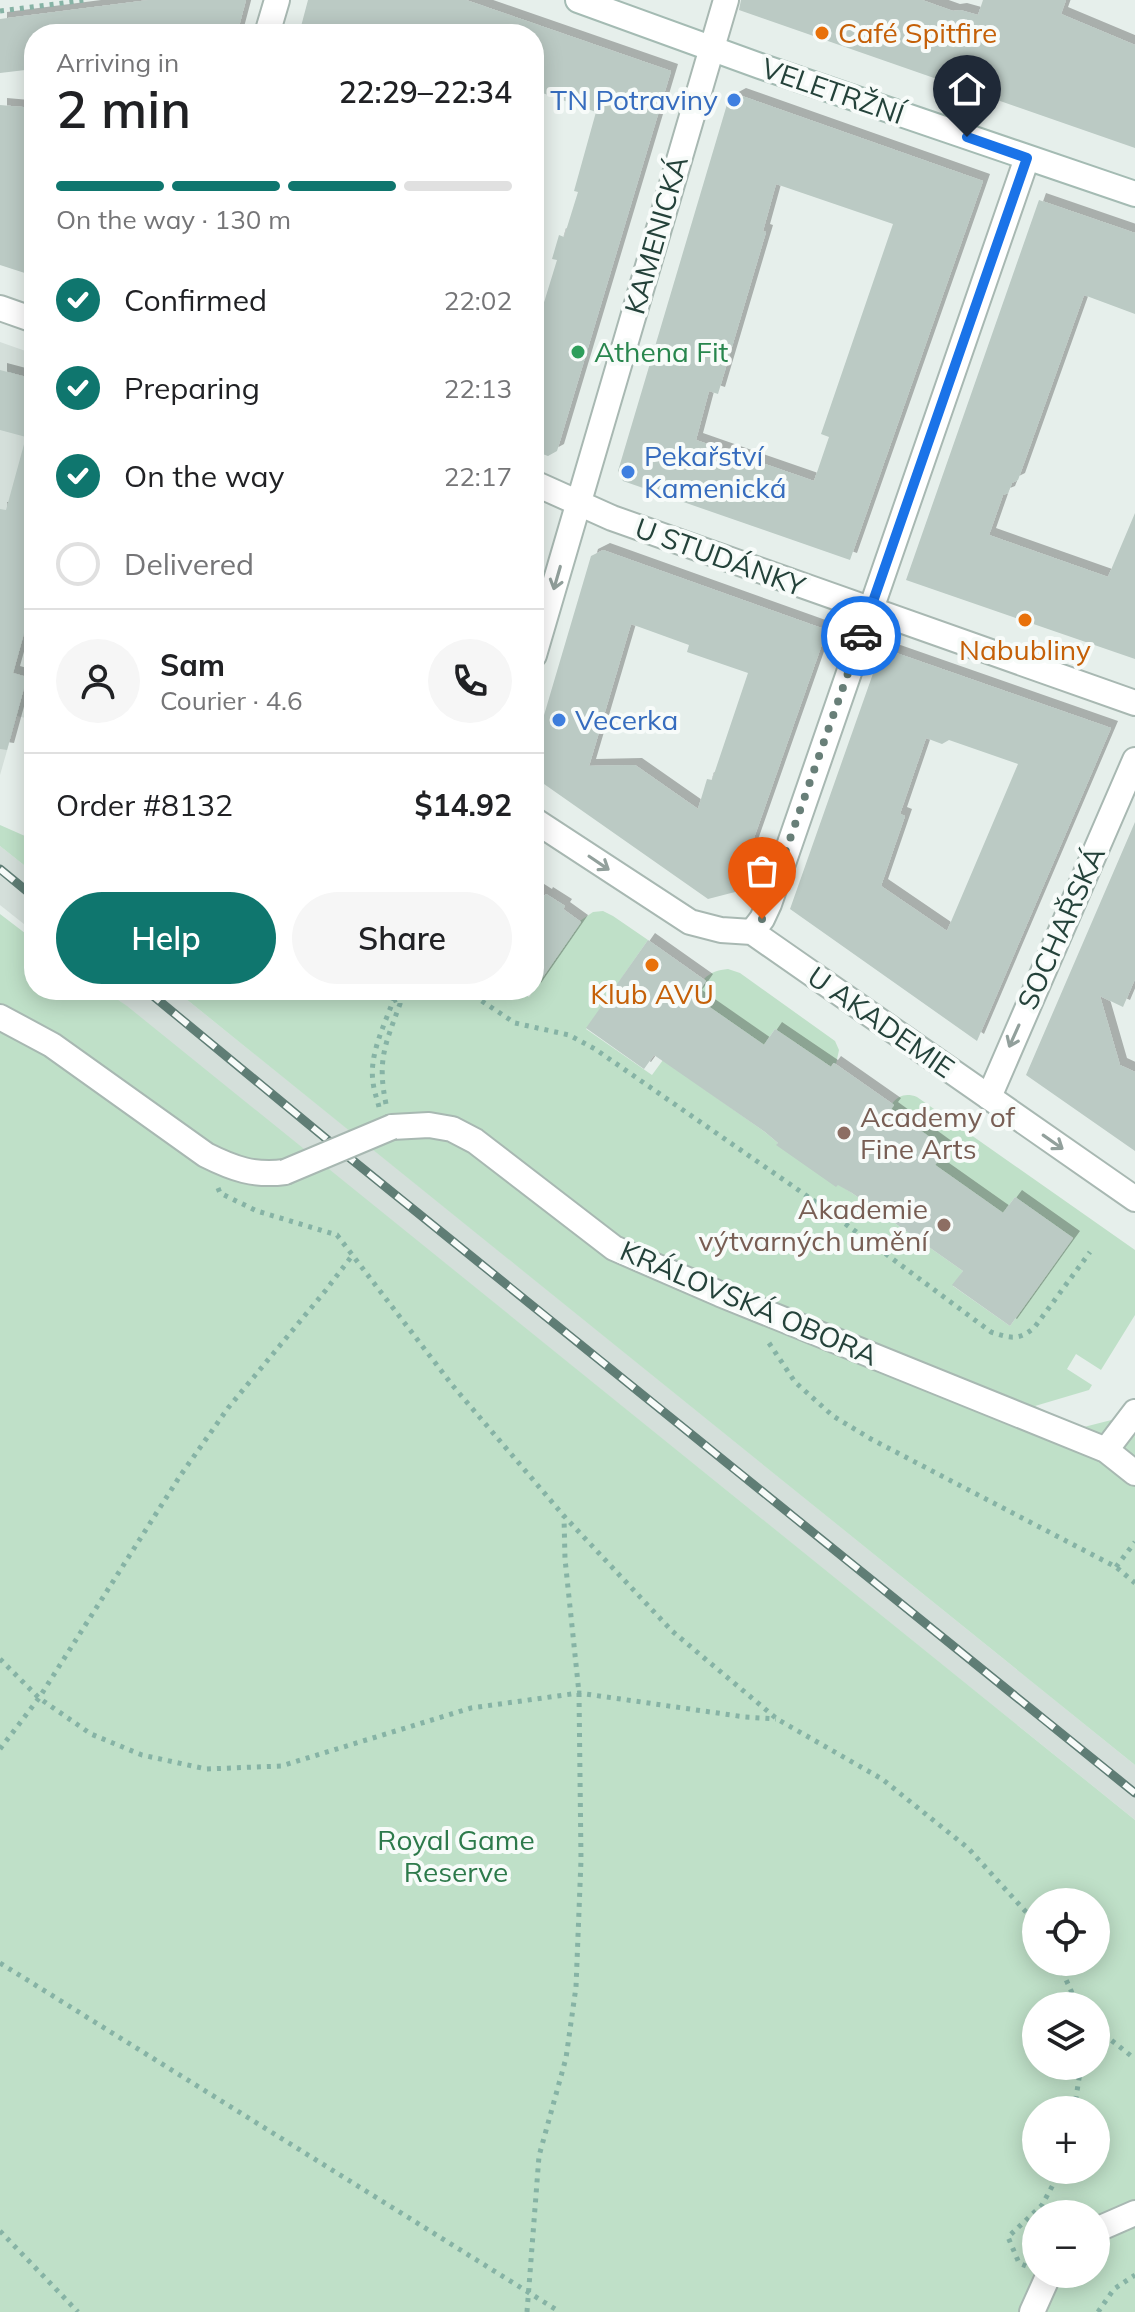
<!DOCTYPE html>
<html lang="en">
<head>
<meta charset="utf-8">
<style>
	:root { --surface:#fff; --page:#f6f6f6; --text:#202124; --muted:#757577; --line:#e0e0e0; --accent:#0f766e }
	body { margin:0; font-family:Mulish,sans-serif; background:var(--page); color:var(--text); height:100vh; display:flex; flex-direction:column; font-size:30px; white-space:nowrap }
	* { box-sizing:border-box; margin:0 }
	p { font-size:26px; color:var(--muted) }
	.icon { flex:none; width:44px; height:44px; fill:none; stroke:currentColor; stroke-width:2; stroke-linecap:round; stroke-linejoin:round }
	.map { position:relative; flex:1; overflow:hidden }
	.details { position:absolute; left:24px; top:24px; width:520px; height:976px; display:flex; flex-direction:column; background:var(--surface); border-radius:32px; box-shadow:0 4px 20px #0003 }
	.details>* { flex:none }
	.fabs { position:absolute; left:1022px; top:1888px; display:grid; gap:16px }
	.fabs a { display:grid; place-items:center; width:88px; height:88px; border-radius:50%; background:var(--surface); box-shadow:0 4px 20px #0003; font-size:40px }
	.pin { position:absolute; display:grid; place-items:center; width:68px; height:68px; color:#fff; margin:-82px -34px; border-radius:50% 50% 50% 0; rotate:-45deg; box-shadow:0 0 8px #0007 }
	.pin .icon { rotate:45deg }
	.courier { position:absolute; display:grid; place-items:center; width:80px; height:80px; margin:-40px; border:6px solid #1a73e8; border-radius:50%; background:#fff; color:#222; box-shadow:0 2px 10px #0007 }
	.summary em { font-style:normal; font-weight:600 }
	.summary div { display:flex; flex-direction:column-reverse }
	.summary { display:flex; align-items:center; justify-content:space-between; height:136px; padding:0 32px }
	h1 { font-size:52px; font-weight:600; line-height:60px }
	.bar { display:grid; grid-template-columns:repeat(4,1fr); gap:12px 8px; align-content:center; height:96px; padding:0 32px }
	.bar i { height:10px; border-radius:6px; background:var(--line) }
	.bar .selected { background:var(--accent) }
	.bar p { grid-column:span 4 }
	.line { display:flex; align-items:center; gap:20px; padding:0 32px; border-top:2px solid var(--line) }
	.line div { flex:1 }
	.round { display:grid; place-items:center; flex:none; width:84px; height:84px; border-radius:42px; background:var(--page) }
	ol { padding:0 32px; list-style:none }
	li { display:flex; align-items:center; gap:24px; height:88px }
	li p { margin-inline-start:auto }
	li .icon { padding:8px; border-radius:50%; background:var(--accent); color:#fff; stroke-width:4 }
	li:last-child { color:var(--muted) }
	li i { width:44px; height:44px; border:4px solid var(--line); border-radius:50% }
	.cta { display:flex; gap:16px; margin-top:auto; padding:16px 32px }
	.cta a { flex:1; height:92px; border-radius:48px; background:var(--accent); color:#fff; font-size:32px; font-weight:600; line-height:92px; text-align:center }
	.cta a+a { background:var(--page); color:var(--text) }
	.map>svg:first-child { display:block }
	.built { fill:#d4dfda }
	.green { fill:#bfe0c8; fill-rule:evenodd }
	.building { fill:#bbcac4; fill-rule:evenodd; filter:url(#shadow) }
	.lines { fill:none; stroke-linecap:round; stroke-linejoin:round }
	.street-casing { stroke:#a8b8b2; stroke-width:28 }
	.secondary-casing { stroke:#a4bbb3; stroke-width:28 }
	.path { stroke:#86b3a5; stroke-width:5; stroke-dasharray:4 6; stroke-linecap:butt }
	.street { stroke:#fff; stroke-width:24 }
	.secondary { stroke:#fff; stroke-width:24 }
	.rail-casing { stroke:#5f7d75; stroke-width:9 }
	.rail { stroke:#f7fbf9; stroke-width:6; stroke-dasharray:18; stroke-linecap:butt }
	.street-bridge-casing { stroke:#a8b8b2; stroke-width:28; stroke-linecap:butt }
	.street-bridge { stroke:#fff; stroke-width:24 }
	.oneway { stroke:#92a09c }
	.done { stroke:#687f78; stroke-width:8; stroke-dasharray:0 14.4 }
	.route { stroke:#1a73e8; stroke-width:10 }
	.food-dot { fill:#e8710a; stroke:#f7fbf9; stroke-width:3 }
	.shop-dot { fill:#3f7fe0; stroke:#f7fbf9; stroke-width:3 }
	.leisure-dot { fill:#2e9e5b; stroke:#f7fbf9; stroke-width:3 }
	.education-dot { fill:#8d6e63; stroke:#f7fbf9; stroke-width:3 }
	.labels { text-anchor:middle; stroke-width:8; stroke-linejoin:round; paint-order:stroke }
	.food-label { font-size:28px; fill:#c56008; stroke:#f7fbf9 }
	.street-label { font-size:28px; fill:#24423a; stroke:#f7fbf9 }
	.shop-label { font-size:28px; fill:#366cbe; stroke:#f7fbf9; text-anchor:start }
	.leisure-label { font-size:28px; fill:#27864d; stroke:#f7fbf9; text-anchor:start }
	.education-label { font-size:28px; fill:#785e54; stroke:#f7fbf9; text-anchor:start }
	.park-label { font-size:28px; fill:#2d7a4b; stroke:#f7fbf9 }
</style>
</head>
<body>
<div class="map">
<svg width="1135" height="2312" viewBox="0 0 1135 2312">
	<defs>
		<filter id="shadow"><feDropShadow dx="7" dy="-7" stdDeviation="0" flood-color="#0004"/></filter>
	</defs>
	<rect width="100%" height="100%" fill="#e6efeb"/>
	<g class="built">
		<polygon points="0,342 34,354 34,720 17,716 0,775"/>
		<polygon points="0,846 34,873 34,932 0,905"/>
		<polygon points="106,990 175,990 380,1155 1135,1765 1135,1820"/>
	</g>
	<g class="green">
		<polygon points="0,825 34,840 34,873 0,846"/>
		<path d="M603 911 613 916 648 940 586 1029 652 1075 663 1060 765 1132 778 1143 777 1145 852 1193 963 1271 953 1286 1010 1326 1073 1238 1015 1197 1003 1213 935 1165 945 1149 891 1109 894 1105 892 1104C898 1095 907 1093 917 1097L1135 1250V1315L1101 1370 1076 1354 1067 1369 1092 1385 1089 1390 1035 1406 1080 1428 1135 1414V1765L175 990H383C400 997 422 998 440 990H518L529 997 581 922 580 921 593 912Z"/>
		<path d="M0 914 34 940V990H104L127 1006 1135 1820V2312H0ZM1036 1902H1096V1962H1036ZM1036 2006H1096V2066H1036ZM1036 2110H1096V2170H1036ZM1036 2214H1096V2274H1036Z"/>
		<path d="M728 969 740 973 835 1041 839 1050 836 1064 833 1063 831 1067 775 1029 764 1045 695 997 706 981 704 979C711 972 718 970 728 969Z"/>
	</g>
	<g class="building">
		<polygon points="149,0 246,0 237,34 34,34 34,69 0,73 0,19"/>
		<polygon points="308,0 466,0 671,71 557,451 548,456 534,451 534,321 538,308 542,309 557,260 552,259 559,235 564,237 578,192 574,191 596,112 534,90 534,34 299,34"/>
		<polygon points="741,0 922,0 953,11 960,10 978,15 983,0 1066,0 1061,14 1135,45 1135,148 739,10"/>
		<path d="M739 95 983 181 850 560 623 481 618 471 728 101ZM776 184 893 224 821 434 829 437 814 481 696 440 709 391 718 394 766 232 763 231Z"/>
		<polygon points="0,105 34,108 31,129 34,129 34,276 0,265"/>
		<polygon points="1039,200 1135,233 1135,314 1084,295 1018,480 1012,483 1008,493 1003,495 989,535 1108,577 1135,513 1135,659 906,580"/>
		<polygon points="0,370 34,379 34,597 13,673 27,677 7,750 0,749 0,509 6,510 26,437 0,430"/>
		<path d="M603 550 827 630 735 892 708 899 534 777V749L586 573 591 556ZM631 624 689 645 687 652 748 673 712 780 707 779 698 809 635 765 589 766Z"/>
		<path d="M882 648 1111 728 977 1041 790 909ZM926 738 942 744 949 740 1018 764 947 931 881 886 905 816 900 814Z"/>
		<polygon points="1135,822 1135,979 1123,1007 1100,996 1120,1065 1135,1072 1135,1151 1026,1075"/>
		<polygon points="534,889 545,896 546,894 565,906 563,909 581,922 534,990"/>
		<polygon points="648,940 706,981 695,997 764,1045 775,1029 831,1067 834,1063 894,1105 891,1109 946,1149 935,1165 1003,1213 1015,1197 1073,1238 1010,1326 952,1285 963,1271 852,1193 838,1185 836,1187 776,1145 778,1143 765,1132 654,1055 644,1069 586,1028"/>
	</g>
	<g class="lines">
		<defs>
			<g id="street">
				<polyline points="267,34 277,0"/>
				<polyline points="0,308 34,320"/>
				<polyline points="534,483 612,518 1135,703"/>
				<polyline points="534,655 726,0"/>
				<polyline points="534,820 690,922 721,930 752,932 1135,1199"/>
				<polyline points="752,932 762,919 769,904 1027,158"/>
				<path d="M0 1017 52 1045 206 1155C234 1169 254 1176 285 1172"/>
				<polyline points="989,1097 1135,760"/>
				<polyline points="392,1127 429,1125 452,1129 475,1141 614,1248 720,1294 1106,1450 1135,1473"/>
				<polyline points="1106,1450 1135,1412"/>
				<polyline points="1096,2230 1135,2213"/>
				<polyline points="1032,2312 1049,2274"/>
			</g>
			<polyline id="secondary" points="578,0 760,66 1135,194"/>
		</defs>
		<use href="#street" class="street-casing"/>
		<use href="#secondary" class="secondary-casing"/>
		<g class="path">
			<polyline points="0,11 86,0"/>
			<path d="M465 990 515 1023 569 1035 595 1049 820 1205 991 1332C1010 1338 1018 1341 1034 1328L1090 1252"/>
			<path d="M386 1104C377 1060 385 1045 400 1004V998"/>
			<path d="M379 1107C377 1099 374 1091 373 1082 369 1055 384 1026 393 1001L400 998 401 991"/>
			<polyline points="218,1188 220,1193 257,1211 337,1235 453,1386 564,1516 672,1631 777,1719 882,1779 968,1848 1036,1923"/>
			<polyline points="769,1343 795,1382 833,1416 871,1439 1116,1567 1135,1583"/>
			<polyline points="1116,1567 1135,1542"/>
			<polyline points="0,1659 39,1698 91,1734 142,1755 206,1769 281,1766 471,1708 579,1693 745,1717 776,1719"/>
			<polyline points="0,1749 39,1698 180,1476 228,1408 326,1290 351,1257"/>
			<polyline points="1058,1962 1078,2006"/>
			<polyline points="0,1963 560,2312"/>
			<polyline points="1096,2028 1135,2059"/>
			<polyline points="1074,2110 1081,2066"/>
			<polyline points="0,2231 78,2312"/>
			<polyline points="1026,2266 1019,2263 1008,2237 1042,2205 1061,2170"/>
			<polyline points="527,2312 539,2156 566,2058 576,1987 581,1860 579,1693 565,1559 564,1517"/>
			<polyline points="1098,2312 1114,2289 1135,2275"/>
		</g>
		<use href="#street" class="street"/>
		<use href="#secondary" class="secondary"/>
		<defs>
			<g id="rail">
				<polyline points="0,869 34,897"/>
				<polyline points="146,990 335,1146 1135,1793"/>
			</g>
		</defs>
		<use href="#rail" class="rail-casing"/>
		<use href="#rail" class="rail"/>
		<defs>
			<polyline id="street-bridge" points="285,1172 392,1127"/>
		</defs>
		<use href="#street-bridge" class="street-bridge-casing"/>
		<use href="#street-bridge" class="street-bridge"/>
	</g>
	<defs><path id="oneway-shaft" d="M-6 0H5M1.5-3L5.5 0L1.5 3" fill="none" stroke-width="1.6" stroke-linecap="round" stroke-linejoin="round" transform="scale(2)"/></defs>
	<g class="oneway">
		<use href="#oneway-shaft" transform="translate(557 578) rotate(106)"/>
		<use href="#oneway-shaft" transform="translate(599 863) rotate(34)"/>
		<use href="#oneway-shaft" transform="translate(1014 1036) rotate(114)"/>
		<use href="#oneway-shaft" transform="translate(1053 1142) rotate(35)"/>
	</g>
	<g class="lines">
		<polyline class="done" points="762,919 861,636"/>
		<polyline class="route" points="861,636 1027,158 967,137"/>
	</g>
	<g class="food-dot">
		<circle cx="822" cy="33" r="8"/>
		<circle cx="1025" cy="620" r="8"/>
		<circle cx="652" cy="965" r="8"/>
	</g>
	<g class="shop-dot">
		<circle cx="734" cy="100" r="8"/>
		<circle cx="628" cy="472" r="8"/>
		<circle cx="559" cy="720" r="8"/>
	</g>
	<circle class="leisure-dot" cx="578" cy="352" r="8"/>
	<g class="education-dot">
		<circle cx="844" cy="1133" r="8"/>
		<circle cx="944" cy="1225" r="8"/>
	</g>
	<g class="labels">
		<g class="food-label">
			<text x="838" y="43" text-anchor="start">Café Spitfire</text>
			<text x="1025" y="660">Nabubliny</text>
			<text x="652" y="1004">Klub AVU</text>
		</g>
		<g class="street-label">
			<text transform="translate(833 91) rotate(19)" y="10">VELETRŽNÍ</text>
			<text transform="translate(656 235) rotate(-74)" y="10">KAMENICKÁ</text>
			<text transform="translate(720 557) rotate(20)" y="10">U STUDÁNKY</text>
			<text transform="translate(1061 928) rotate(-66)" y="10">SOCHAŘSKÁ</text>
			<text transform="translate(881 1022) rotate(35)" y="10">U AKADEMIE</text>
			<text transform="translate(749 1303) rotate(23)" y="10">KRÁLOVSKÁ OBORA</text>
		</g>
		<g class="shop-label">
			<text x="718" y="110" text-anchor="end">TN Potraviny</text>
			<text x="644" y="466">Pekařství<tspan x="644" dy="32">Kamenická</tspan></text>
			<text x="575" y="730">Vecerka</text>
		</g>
		<g class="leisure-label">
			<text x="594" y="362">Athena Fit</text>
		</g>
		<g class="education-label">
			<text x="860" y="1127">Academy of<tspan x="860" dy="32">Fine Arts</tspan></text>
			<text x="928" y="1219" text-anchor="end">Akademie<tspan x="928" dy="32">výtvarných umění</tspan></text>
		</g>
		<g class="park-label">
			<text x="456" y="1850">Royal Game<tspan x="456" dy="32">Reserve</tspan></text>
		</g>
	</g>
</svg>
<div class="fabs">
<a><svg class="icon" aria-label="locate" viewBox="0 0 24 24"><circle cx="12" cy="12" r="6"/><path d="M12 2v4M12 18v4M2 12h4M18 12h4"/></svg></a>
<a><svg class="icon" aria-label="layers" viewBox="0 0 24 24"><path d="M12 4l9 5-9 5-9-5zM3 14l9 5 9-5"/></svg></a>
<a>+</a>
<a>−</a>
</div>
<div class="pin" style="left:762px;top:919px;background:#ea580c"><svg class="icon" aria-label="bag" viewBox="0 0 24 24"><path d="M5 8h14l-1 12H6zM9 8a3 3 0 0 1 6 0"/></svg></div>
<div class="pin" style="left:967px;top:137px;background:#1f2937"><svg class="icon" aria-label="home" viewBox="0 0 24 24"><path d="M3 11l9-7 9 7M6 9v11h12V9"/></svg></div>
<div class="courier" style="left:861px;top:636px"><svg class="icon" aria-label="car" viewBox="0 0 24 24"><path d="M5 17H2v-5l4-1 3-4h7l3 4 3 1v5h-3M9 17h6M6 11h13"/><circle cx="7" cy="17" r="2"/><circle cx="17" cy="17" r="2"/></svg></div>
<section class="details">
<div class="summary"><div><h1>2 min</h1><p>Arriving in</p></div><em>22:29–22:34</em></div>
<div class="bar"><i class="selected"></i><i class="selected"></i><i class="selected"></i><i></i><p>On the way · 130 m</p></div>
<ol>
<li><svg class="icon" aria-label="check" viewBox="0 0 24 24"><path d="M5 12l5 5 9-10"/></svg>Confirmed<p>22:02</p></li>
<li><svg class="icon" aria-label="check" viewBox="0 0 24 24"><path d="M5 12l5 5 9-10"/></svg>Preparing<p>22:13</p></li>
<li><svg class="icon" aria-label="check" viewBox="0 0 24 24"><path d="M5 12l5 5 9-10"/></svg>On the way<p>22:17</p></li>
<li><i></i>Delivered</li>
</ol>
<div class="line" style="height:144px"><a class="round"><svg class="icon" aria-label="person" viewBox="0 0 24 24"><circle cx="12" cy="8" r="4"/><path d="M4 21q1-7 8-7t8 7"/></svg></a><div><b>Sam</b><p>Courier · 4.6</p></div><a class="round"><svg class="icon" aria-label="phone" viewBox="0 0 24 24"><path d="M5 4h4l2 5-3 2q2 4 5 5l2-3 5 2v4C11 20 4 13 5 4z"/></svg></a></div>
<div class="line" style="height:104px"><div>Order #8132</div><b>$14.92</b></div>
<div class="cta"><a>Help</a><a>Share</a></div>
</section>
</div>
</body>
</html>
